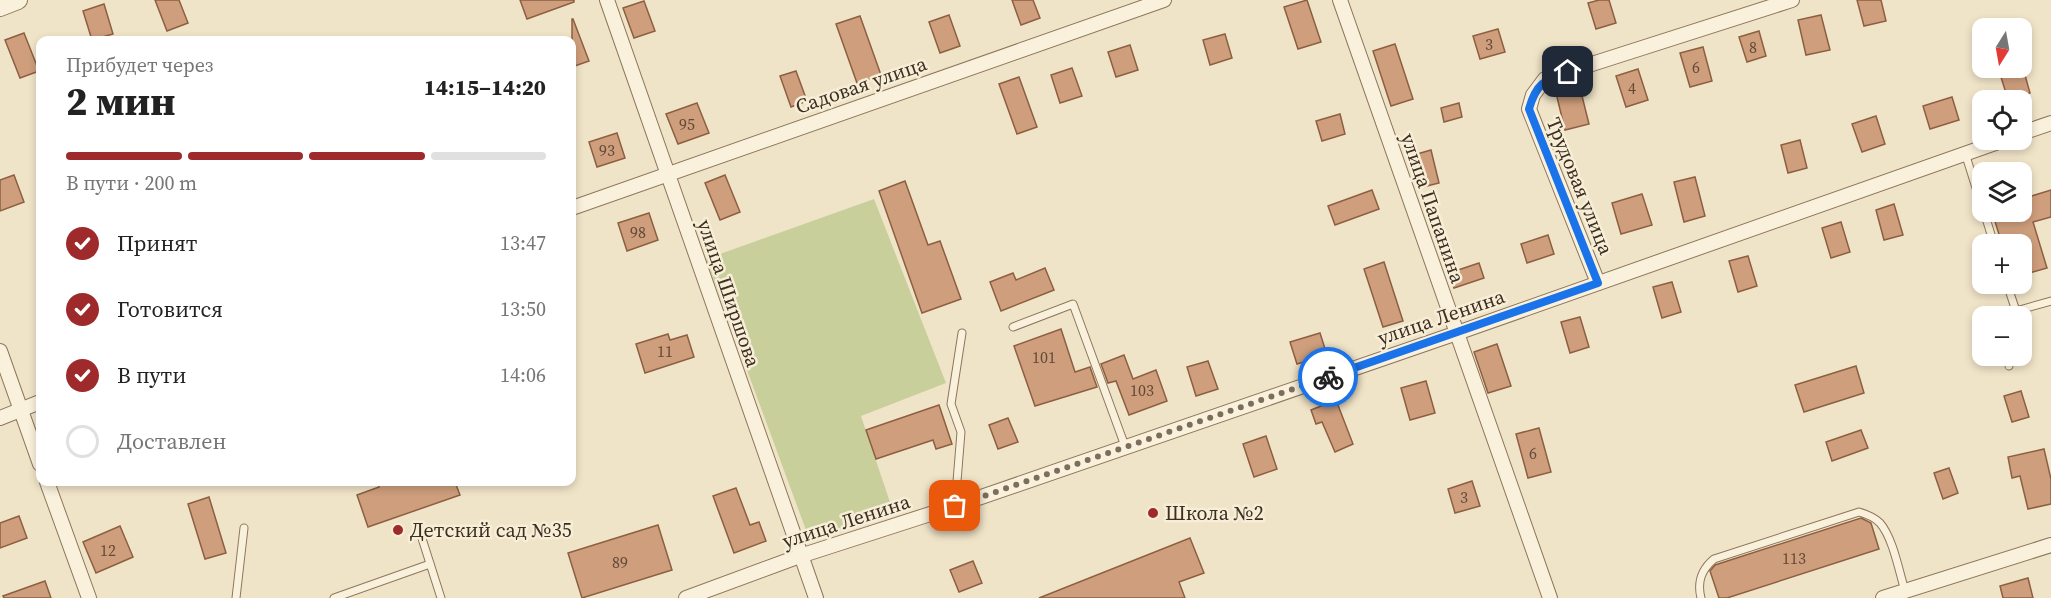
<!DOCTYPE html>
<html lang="ru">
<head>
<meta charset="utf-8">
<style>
	:root { --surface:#fff; --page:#f2f2f2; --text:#222; --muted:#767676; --line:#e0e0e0; --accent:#9e2a2b }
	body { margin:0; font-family:"Source Serif 4",serif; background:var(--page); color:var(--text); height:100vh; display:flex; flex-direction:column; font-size:22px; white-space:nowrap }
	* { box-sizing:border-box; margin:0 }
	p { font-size:20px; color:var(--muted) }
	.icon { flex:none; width:33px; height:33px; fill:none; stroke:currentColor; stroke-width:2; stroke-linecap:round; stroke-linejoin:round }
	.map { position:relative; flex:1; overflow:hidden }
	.sheet { position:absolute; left:36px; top:36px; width:540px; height:450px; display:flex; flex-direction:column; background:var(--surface); border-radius:12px; box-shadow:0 3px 9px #0003 }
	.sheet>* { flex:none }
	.needle { width:39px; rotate:191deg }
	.buttons { position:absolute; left:1972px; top:18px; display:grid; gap:12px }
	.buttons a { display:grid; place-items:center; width:60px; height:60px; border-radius:12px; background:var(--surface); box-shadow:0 3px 9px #0003; font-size:30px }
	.pin { position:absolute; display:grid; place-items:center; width:51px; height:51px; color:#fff; margin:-26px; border-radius:12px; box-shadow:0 3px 9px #0006 }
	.courier { position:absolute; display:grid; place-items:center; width:60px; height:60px; margin:-30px; border:4px solid #1a73e8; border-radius:50%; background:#fff; color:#222; box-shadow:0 2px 8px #0007 }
	.overview em { font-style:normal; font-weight:800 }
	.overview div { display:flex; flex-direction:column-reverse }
	.overview { display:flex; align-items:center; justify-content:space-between; height:102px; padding:0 30px }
	h1 { font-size:39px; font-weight:800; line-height:45px }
	.bar { display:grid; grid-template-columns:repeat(4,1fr); gap:9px 6px; align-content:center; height:72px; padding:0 30px }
	.bar i { height:8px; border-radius:4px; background:var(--line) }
	.bar .on { background:var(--accent) }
	.bar p { grid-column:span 4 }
	ol { padding:0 30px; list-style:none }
	li { display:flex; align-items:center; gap:18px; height:66px }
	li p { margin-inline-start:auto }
	li .icon { padding:6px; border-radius:50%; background:var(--accent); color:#fff; stroke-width:4 }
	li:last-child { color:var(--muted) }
	li i { width:33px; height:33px; border:3px solid var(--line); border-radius:50% }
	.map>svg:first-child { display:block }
	.green { fill:#c9cf9b }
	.building { fill:#cf9f7d; stroke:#8d5f41; stroke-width:1.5 }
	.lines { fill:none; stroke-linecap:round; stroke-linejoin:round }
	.service-casing { stroke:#8d765c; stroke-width:9 }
	.minor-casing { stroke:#8d765c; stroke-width:16 }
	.tertiary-casing { stroke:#8d765c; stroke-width:20 }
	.service { stroke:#faf1dc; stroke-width:7 }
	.minor { stroke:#faf1dc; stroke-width:14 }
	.tertiary { stroke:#faf1dc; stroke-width:18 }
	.done { stroke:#7c6e5b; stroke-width:6; stroke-dasharray:0 10.8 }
	.route { stroke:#1a73e8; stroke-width:8 }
	.poi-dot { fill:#9e2a2b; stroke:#f7eed8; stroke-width:2 }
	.labels { text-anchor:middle; stroke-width:5; stroke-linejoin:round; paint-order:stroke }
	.number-label { font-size:16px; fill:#624a37 }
	.street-label { font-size:20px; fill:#3d2e20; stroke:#f7eed8 }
	.poi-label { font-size:20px; fill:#3d2e20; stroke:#f7eed8; text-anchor:start }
</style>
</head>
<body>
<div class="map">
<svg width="2051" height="598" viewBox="0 0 2051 598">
	<rect width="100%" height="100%" fill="#f0e4c8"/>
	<polygon class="green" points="874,199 946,383 861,416 893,511 810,541 706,259"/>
	<g class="building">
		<polygon points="155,0 179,0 188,23 167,31"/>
		<polygon points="520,0 574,0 574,2 527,19"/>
		<polygon points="1012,0 1033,0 1040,18 1021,25"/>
		<polygon points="1307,0 1321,42 1298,49 1284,7"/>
		<polygon points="1599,0 1609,0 1616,23 1596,29 1588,3"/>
		<polygon points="1857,0 1881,0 1886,21 1864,26"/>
		<polygon points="644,1 655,31 634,38 623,8"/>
		<polygon points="104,4 113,34 92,40 83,11"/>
		<polygon points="949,15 960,46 940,53 929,22"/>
		<polygon points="1821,15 1830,50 1806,55 1798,20"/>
		<polygon points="860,16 881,75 857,83 836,24"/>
		<polygon points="572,19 573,19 589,61 572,67"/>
		<polygon points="1498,29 1505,52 1480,59 1473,36"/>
		<polygon points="1759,31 1766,56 1747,62 1739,37"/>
		<polygon points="24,33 39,71 20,78 5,40"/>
		<polygon points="1225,34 1232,58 1210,65 1203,40"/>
		<polygon points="1395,44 1413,99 1391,106 1373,51"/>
		<polygon points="1130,45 1138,70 1116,77 1108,52"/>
		<polygon points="1703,47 1712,81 1690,87 1680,53"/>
		<polygon points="1072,68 1082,96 1060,103 1051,75"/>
		<polygon points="1998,68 2023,68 2030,93 2008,99"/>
		<polygon points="1638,69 1648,100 1626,107 1616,76"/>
		<polygon points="796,71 807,101 791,107 780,76"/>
		<polygon points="1019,77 1037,127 1017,134 999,84"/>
		<polygon points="1580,88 1589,124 1565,130 1556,93"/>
		<polygon points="1952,97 1959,120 1930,129 1923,106"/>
		<polygon points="697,103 709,133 678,144 666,114"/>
		<polygon points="1459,103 1462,117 1444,122 1441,108"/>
		<polygon points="1340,114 1345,134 1322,141 1316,121"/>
		<polygon points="1876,116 1885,144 1862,152 1852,124"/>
		<polygon points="617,133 625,158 597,167 589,142"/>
		<polygon points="1800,140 1807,168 1788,173 1781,145"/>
		<polygon points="1431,150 1439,183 1419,188 1410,156"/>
		<polygon points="14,175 24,202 0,211 0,180"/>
		<polygon points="725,175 740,212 720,220 705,183"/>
		<polygon points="1695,177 1705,216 1684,222 1674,182"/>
		<polygon points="905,181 928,245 940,241 961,299 922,313 879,191"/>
		<polygon points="1372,190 1379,209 1335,225 1328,206"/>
		<polygon points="2051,190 2051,217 2033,222 2047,268 2022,275 2022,244 2002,244 1992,212 2022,212 2022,199"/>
		<polygon points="1642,194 1652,225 1621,234 1612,203"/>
		<polygon points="1894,204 1903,235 1884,240 1876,210"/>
		<polygon points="649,213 658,240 627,251 618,223"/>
		<polygon points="1841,222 1850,252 1831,258 1822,228"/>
		<polygon points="1548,235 1554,254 1527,263 1521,244"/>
		<polygon points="1748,256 1757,286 1738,292 1729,261"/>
		<polygon points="1384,262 1403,321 1383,327 1364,269"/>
		<polygon points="1479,263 1484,278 1454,288 1449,273"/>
		<polygon points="1045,268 1054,290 1001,311 990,282 1013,273 1016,280"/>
		<polygon points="1672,282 1681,312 1662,318 1653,287"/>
		<polygon points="1580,317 1589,347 1570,353 1561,322"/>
		<polygon points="1061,329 1075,372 1090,367 1097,387 1035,406 1014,346"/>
		<polygon points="1320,333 1327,355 1297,364 1290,342"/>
		<polygon points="668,334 670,340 687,335 694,357 645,373 636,344"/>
		<polygon points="1497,344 1511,386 1488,393 1474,352"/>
		<polygon points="1124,355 1133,379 1156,370 1167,401 1129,415 1116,381 1108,383 1101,364"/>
		<polygon points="1208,361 1218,389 1196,396 1187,367"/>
		<polygon points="1856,366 1864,393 1804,412 1795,385"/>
		<polygon points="1426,381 1435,413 1410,420 1401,388"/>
		<polygon points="2021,391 2029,417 2012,422 2004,396"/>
		<polygon points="1336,400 1353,444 1335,452 1322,422 1316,424 1311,410"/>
		<polygon points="939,405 952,444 936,449 933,440 876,459 866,430"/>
		<polygon points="1008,418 1018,442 998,449 989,425"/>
		<polygon points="1539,428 1551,472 1528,478 1516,434"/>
		<polygon points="1861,430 1868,448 1832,461 1826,442"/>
		<polygon points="1266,436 1277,469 1254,477 1243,444"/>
		<polygon points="2044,449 2051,479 2051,504 2028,509 2020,476 2012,478 2008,457"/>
		<polygon points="1949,468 1958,493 1943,499 1934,473"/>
		<polygon points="1472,481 1480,506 1455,513 1448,489"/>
		<polygon points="377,482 455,482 460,495 368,527 357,495 379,487"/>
		<polygon points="736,488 750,525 759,522 766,541 734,553 713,496"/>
		<polygon points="209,497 226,553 205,559 188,504"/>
		<polygon points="19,516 27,538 0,548 0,523"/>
		<polygon points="1861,518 1871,523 1879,549 1727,598 1719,598 1710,571 1715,565"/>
		<polygon points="658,525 672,570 582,598 568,553"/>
		<polygon points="120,526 133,557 96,573 83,542"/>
		<polygon points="1190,538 1204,573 1179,582 1185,598 1039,598"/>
		<polygon points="973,561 982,583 959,592 950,570"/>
		<polygon points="2028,578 2033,598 2003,598 2000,586"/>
		<polygon points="45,581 51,598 4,598 3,596"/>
	</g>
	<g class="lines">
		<defs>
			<g id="service">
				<polyline points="1965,153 1983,210"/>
				<polyline points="1984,212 1994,244"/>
				<polyline points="2007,284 2016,311 2051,301"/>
				<polyline points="1013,327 1073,304 1125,446"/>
				<polyline points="2009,366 2010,356"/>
				<polyline points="955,506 961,432 951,404 962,333"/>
				<polyline points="419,529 441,598"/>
				<polyline points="236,598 244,528"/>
				<polyline points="334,598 430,564"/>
				<path d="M1701 598C1697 582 1701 570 1714 559L1859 512C1866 514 1874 517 1880 523 1893 538 1899 571 1905 591"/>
			</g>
			<g id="minor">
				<polyline points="607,0 816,598"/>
				<polyline points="1340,0 1550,598"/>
				<polyline points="2022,133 2051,123"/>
				<polyline points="572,208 1164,0"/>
				<polyline points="1598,283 1529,109 1533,95 1545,79 1792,0"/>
				<polyline points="0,351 40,464"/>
				<polyline points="0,418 40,402"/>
				<polyline points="47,482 89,598"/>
				<polyline points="686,598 800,556 955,506 1457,333 2004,140"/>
				<polyline points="1883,598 2051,545"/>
			</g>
			<polyline id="tertiary" points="0,7 18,0"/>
		</defs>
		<use href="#service" class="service-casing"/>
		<use href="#minor" class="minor-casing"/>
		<use href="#tertiary" class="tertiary-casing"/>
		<use href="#service" class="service"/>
		<use href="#minor" class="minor"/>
		<use href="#tertiary" class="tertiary"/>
	</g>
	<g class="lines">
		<polyline class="done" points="955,506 1328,377"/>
		<path class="route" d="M1328 377 1598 283 1529 109C1536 84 1544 80 1568 72"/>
	</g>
	<g class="poi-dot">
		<circle cx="1153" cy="513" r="6"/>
		<circle cx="398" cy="530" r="6"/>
	</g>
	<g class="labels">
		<g class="number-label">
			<text x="1489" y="50">3</text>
			<text x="1753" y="53">8</text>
			<text x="1696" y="73">6</text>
			<text x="1632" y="94">4</text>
			<text x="687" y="130">95</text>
			<text x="607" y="156">93</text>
			<text x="638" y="238">98</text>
			<text x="665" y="357">11</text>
			<text x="1044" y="363">101</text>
			<text x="1142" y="396">103</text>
			<text x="1533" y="459">6</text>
			<text x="1464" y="503">3</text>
			<text x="108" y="556">12</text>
			<text x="1794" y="564">113</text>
			<text x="620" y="568">89</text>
		</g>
		<g class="street-label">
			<text transform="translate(861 85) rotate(-19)" y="7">Садовая улица</text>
			<text transform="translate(1580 186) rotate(68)" y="7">Трудовая улица</text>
			<text transform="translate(1433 208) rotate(71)" y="7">улица Папанина</text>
			<text transform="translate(729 293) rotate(71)" y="7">улица Ширшова</text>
			<text transform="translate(1441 317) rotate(-19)" y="7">улица Ленина</text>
			<text transform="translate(846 521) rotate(-18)" y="7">улица Ленина</text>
		</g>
		<g class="poi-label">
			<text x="1165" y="520">Школа №2</text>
			<text x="410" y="537">Детский сад №35</text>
		</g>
	</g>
</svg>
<div class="buttons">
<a><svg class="needle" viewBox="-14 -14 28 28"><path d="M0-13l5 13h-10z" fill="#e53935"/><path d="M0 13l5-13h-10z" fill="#767676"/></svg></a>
<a><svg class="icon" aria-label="locate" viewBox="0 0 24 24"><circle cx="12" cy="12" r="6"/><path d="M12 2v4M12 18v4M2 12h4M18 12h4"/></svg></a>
<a><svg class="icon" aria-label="layers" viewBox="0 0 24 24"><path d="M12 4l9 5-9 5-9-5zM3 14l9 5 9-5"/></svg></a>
<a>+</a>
<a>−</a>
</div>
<div class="pin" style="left:955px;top:506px;background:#ea580c"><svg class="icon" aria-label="bag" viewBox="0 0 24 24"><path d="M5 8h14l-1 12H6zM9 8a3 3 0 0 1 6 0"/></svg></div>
<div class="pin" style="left:1568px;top:72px;background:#1f2937"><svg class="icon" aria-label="home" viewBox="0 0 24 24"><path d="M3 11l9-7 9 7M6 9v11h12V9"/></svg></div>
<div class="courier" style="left:1328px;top:377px"><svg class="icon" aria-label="bike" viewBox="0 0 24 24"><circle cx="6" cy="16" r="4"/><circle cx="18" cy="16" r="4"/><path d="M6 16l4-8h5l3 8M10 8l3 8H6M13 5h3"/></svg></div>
<section class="sheet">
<div class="overview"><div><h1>2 мин</h1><p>Прибудет через</p></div><em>14:15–14:20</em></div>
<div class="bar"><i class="on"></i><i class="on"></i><i class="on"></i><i></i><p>В пути · 200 m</p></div>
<ol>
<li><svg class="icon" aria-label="check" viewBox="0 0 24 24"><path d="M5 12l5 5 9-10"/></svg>Принят<p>13:47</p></li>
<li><svg class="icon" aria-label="check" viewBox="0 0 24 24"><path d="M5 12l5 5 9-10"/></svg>Готовится<p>13:50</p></li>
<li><svg class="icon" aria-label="check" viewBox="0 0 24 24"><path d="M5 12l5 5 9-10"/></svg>В пути<p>14:06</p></li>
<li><i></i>Доставлен</li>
</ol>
</section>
</div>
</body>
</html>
